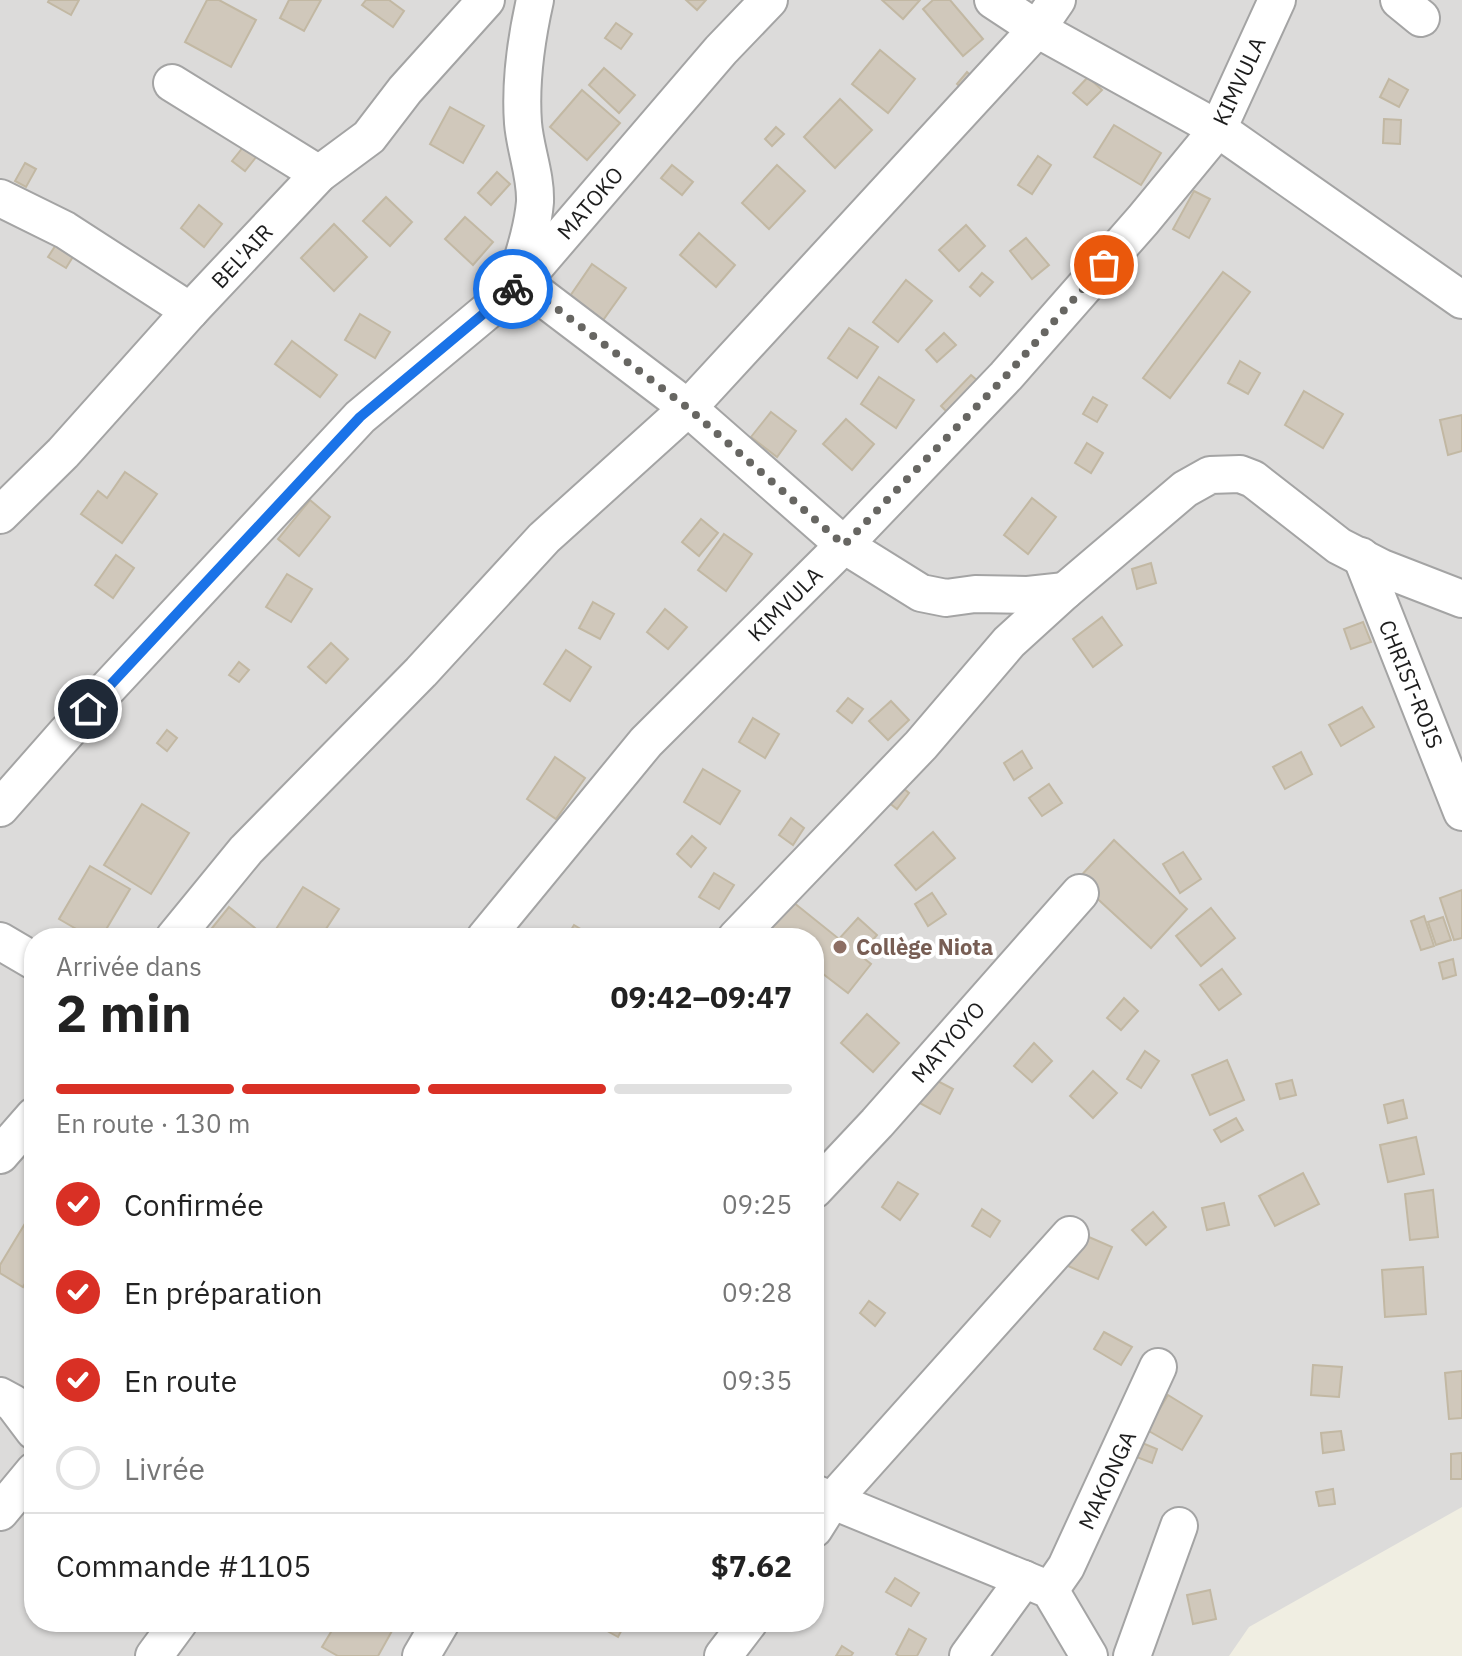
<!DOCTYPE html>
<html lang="fr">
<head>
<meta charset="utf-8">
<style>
	:root { --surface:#fff; --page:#f2f2f2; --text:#222; --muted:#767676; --line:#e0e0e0; --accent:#d93025 }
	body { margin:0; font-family:"IBM Plex Sans",sans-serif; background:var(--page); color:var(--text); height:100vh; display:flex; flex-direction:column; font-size:30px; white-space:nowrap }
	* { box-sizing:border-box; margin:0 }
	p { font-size:26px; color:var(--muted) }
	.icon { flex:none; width:44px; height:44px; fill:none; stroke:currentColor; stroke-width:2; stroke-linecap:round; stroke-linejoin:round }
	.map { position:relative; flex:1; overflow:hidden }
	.sheet { position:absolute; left:24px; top:928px; width:800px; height:704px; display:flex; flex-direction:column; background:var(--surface); border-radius:32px; box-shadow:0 2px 6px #0004 }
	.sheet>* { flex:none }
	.pin { position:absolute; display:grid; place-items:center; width:68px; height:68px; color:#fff; margin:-34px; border:4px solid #fff; border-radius:50%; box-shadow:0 2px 8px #0007 }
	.courier { position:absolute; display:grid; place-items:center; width:80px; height:80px; margin:-40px; border:6px solid #1a73e8; border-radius:50%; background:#fff; color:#222; box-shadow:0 2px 10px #0007 }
	.summary em { font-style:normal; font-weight:700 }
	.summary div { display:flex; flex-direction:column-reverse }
	.summary { display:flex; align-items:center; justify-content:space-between; height:136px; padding:0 32px }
	h1 { font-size:52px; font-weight:700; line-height:60px }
	.bar { display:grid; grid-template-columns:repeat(4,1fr); gap:12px 8px; align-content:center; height:96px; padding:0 32px }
	.bar i { height:10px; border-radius:6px; background:var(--line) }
	.bar .selected { background:var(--accent) }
	.bar p { grid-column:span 4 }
	.line { display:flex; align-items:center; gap:20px; padding:0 32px; border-top:2px solid var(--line) }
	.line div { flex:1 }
	ol { padding:0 32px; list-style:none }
	li { display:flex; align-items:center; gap:24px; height:88px }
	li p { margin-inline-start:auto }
	li .icon { padding:8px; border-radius:50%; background:var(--accent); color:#fff; stroke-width:4 }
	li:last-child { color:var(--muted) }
	li i { width:44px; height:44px; border:4px solid var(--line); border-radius:50% }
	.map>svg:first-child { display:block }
	.residential { fill:#dcdbda; fill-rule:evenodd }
	.building { fill:#d0c8bb; stroke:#c2b8a3; stroke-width:2 }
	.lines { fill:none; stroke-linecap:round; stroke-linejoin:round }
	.minor-casing { stroke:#a4a4a4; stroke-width:40 }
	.minor { stroke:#fff; stroke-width:36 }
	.done { stroke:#676662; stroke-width:8; stroke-dasharray:0 14.4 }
	.route { stroke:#1a73e8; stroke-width:10 }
	.education-dot { fill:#8d6e63; stroke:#fff; stroke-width:3 }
	.labels { text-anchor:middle; stroke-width:8; stroke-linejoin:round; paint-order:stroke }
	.street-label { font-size:22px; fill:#1d1d1d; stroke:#fff }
	.education-label { font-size:22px; font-weight:bold; fill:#785e54; stroke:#fff; text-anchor:start }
</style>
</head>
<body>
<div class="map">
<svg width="1462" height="1656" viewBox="0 0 1462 1656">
	<rect width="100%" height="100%" fill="#f0eee2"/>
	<path class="residential" d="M0 0H1462V1507L1249 1627 1229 1656H0ZM34 938H814V1622H34Z"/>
	<g class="building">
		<polygon points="49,0 79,0 71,15 48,2"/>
		<polygon points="207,0 219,0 256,20 231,67 185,42"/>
		<polygon points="289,0 321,0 304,31 280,18"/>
		<polygon points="366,0 389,0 404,11 393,27 362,5"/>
		<polygon points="686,0 706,0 697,10"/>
		<polygon points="882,0 920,0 903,19"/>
		<polygon points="933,0 950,0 983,39 963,56 923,9"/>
		<polygon points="616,23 632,34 621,49 605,38"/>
		<polygon points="880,50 915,79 888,113 852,84"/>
		<polygon points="604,68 635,95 619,113 589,85"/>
		<polygon points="967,72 976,81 966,92 957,84"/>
		<polygon points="1088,77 1102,90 1087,105 1073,93"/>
		<polygon points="1389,79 1408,90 1399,107 1380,97"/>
		<polygon points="582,90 620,123 587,160 550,127"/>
		<polygon points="840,99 872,130 835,168 804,137"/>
		<polygon points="450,107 484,126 463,163 430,144"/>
		<polygon points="1384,119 1401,120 1400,144 1383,143"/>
		<polygon points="1114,125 1161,153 1141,185 1094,157"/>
		<polygon points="776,127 784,134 772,146 765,139"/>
		<polygon points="252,136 265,146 245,171 232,161"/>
		<polygon points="1038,156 1051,165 1032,194 1018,185"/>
		<polygon points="25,163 36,169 26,187 15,181"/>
		<polygon points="672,165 693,182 682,195 661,178"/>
		<polygon points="777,165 805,191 769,229 742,203"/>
		<polygon points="497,172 510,184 491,205 478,193"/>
		<polygon points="1194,191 1210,199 1189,238 1173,229"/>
		<polygon points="386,197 412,222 390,246 363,221"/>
		<polygon points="199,205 222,224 204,247 181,228"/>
		<polygon points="465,217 493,242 473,265 445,239"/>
		<polygon points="334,224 367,257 334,291 301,258"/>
		<polygon points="966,225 985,246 959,271 939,250"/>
		<polygon points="699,233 735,265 716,287 680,255"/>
		<polygon points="61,237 79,247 66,268 48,257"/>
		<polygon points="1026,238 1049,265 1032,279 1010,251"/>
		<polygon points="592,264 626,288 601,323 568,299"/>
		<polygon points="1223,272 1250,292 1170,398 1143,378"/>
		<polygon points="982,273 993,282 980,296 970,287"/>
		<polygon points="906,280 932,301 898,342 873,322"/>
		<polygon points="360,314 390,332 375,358 345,340"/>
		<polygon points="849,328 878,347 857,378 828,358"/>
		<polygon points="944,333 956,345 937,362 926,350"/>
		<polygon points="292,341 337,375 320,397 275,364"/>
		<polygon points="1240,361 1260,373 1248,394 1228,383"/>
		<polygon points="971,375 985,387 955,420 941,406"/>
		<polygon points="879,377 914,400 896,428 861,404"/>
		<polygon points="1304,391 1343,414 1323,448 1285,425"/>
		<polygon points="1093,397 1107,405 1097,422 1083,414"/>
		<polygon points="771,412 796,431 777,457 751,437"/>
		<polygon points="1462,415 1462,451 1448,455 1440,420"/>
		<polygon points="846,419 874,444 852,470 823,444"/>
		<polygon points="1087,443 1103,453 1091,473 1075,463"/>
		<polygon points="125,472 157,494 122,543 81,514 98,491 107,498"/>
		<polygon points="1032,498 1056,517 1028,554 1004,535"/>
		<polygon points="310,500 330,517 299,556 278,539"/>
		<polygon points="701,519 718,533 699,556 682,542"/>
		<polygon points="724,534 752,554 726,591 698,570"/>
		<polygon points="116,555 134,568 113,598 95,585"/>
		<polygon points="1151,563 1156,583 1137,589 1132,569"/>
		<polygon points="287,574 312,589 291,622 266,607"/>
		<polygon points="593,602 614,614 600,639 579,628"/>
		<polygon points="665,609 687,627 668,649 647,632"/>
		<polygon points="1102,617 1122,645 1093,667 1073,639"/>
		<polygon points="1363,622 1371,642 1351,649 1344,629"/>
		<polygon points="331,643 348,659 326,683 308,667"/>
		<polygon points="566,650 591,667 570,701 544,684"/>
		<polygon points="239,662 249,670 239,682 229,675"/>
		<polygon points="848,698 863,709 852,723 837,711"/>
		<polygon points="891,701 909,720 888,740 869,721"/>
		<polygon points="1362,707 1374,727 1341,746 1329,725"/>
		<polygon points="753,718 779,734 765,758 739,742"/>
		<polygon points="167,730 177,738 167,751 157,743"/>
		<polygon points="1022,751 1032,768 1014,780 1004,763"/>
		<polygon points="1301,752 1312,774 1285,789 1273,767"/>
		<polygon points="555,757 585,778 556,819 527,799"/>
		<polygon points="703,769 740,791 720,824 684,802"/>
		<polygon points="896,782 909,793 897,809 883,798"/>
		<polygon points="1049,784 1062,803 1042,816 1029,798"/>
		<polygon points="142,804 189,833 151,894 104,865"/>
		<polygon points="791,818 804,828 793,845 779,835"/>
		<polygon points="933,832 955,858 916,890 895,865"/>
		<polygon points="692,836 706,848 691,867 677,854"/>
		<polygon points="1114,840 1187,909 1151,948 1077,880"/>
		<polygon points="1183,852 1201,879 1180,893 1163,864"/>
		<polygon points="90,866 130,889 101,938 92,938 59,919"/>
		<polygon points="714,873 734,885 719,909 699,897"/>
		<polygon points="303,887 339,909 320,938 273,938 271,937"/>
		<polygon points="1462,890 1462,938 1454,940 1440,898"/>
		<polygon points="932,893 946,914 928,926 915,904"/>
		<polygon points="783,894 839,939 858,918 877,935 860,955 871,964 848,993 814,967 814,938 777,938 759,924"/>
		<polygon points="229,907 266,937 265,938 204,938"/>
		<polygon points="1211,908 1235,938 1201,966 1176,936"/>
		<polygon points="1424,916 1434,946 1421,950 1411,921"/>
		<polygon points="1443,917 1451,940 1436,945 1428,922"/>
		<polygon points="574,925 594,937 594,938 566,938"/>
		<polygon points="1453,959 1456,975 1443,979 1439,963"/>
		<polygon points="1222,969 1241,994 1219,1010 1200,985"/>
		<polygon points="1124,998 1138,1011 1121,1030 1107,1018"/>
		<polygon points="867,1014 899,1043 873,1072 841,1043"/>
		<polygon points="1034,1043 1052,1061 1032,1082 1014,1066"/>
		<polygon points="1145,1051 1159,1061 1141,1088 1127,1079"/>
		<polygon points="1227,1060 1244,1100 1210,1115 1192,1075"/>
		<polygon points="1093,1071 1117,1093 1093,1118 1070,1096"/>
		<polygon points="928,1076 953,1089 940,1114 916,1101"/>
		<polygon points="1292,1080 1296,1095 1280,1099 1276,1084"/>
		<polygon points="1403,1100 1407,1118 1388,1123 1384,1105"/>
		<polygon points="1236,1118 1243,1130 1221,1142 1214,1130"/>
		<polygon points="1416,1137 1424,1174 1388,1182 1380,1145"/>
		<polygon points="1303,1173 1319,1204 1275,1226 1259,1196"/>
		<polygon points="898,1182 918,1194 900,1220 882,1207"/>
		<polygon points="1433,1190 1438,1237 1410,1240 1405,1194"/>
		<polygon points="1224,1203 1229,1225 1207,1230 1202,1208"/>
		<polygon points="982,1209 1000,1221 990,1237 972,1226"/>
		<polygon points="1153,1212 1166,1227 1146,1245 1132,1230"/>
		<polygon points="26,1222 34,1227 34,1268 23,1287 0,1273 0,1265"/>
		<polygon points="1082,1234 1112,1247 1098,1279 1068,1266"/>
		<polygon points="1423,1267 1426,1314 1385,1317 1382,1270"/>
		<polygon points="869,1301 885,1313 875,1326 860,1313"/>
		<polygon points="1104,1332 1132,1347 1121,1365 1094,1349"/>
		<polygon points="1313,1365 1342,1367 1339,1397 1311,1395"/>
		<polygon points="1462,1371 1462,1418 1449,1419 1445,1373"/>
		<polygon points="1168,1395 1202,1416 1182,1450 1147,1430"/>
		<polygon points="1341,1431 1344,1450 1323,1453 1321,1433"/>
		<polygon points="1135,1440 1157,1449 1152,1463 1129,1454"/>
		<polygon points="1462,1453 1462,1479 1451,1479 1451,1454"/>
		<polygon points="1333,1489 1335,1504 1319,1506 1316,1492"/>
		<polygon points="895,1578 919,1593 911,1606 886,1592"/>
		<polygon points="1210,1590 1216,1619 1193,1624 1187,1595"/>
		<polygon points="337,1622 397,1622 378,1656 338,1656 322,1647"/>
		<polygon points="603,1622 626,1622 618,1637 600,1627"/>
		<polygon points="909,1629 926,1639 917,1656 899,1656 896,1654"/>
		<polygon points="842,1646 853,1653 851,1656 836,1656"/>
	</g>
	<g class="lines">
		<defs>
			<g id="minor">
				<path d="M535 0C526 40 520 82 523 123 525 149 536 175 535 202 533 226 525 251 518 274L522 282 688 408 844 545 921 593 946 598 975 594 1028 595 1065 591"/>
				<polyline points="993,0 1037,29 1218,129 1462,300"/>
				<polyline points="1399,0 1421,18"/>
				<polyline points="172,83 319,174"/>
				<polyline points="0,198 65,230 190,311"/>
				<polyline points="0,515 63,453 190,311 319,174 369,137 405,90 486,0"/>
				<polyline points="1361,556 1462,812"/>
				<polyline points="0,808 67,732 360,417 522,282 721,50 769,0"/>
				<polyline points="174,938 246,850 421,672 544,538 688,408 1037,29 1057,0"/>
				<polyline points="485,938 646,742 844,545 1006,376 1143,220 1218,129 1277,0"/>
				<polyline points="736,938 921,745 1009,642 1065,591 1185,489 1210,475 1240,474 1253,479 1339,546 1382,568 1462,599"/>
				<polyline points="0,941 34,961"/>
				<polyline points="0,1155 34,1116"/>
				<polyline points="814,1190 877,1123 1080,893"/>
				<polyline points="0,1396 13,1403 34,1431"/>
				<polyline points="814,1493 1050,1590 1089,1656"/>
				<polyline points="0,1512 34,1471"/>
				<polyline points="814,1529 831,1502 1070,1235"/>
				<polyline points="1050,1590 1066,1567 1158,1367"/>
				<polyline points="154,1656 179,1622"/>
				<polyline points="421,1656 441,1622"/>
				<polyline points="723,1656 749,1622"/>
				<polyline points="968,1656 1024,1579"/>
				<polyline points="1132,1656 1179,1526"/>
			</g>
		</defs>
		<use href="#minor" class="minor-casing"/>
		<use href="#minor" class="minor"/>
	</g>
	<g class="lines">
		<polyline class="done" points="513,289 522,282 688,408 844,545 1006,376 1104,265"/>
		<polyline class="route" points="88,709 360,417 513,289"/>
	</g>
	<circle class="education-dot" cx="840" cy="947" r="8"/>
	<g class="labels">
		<g class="street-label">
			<text transform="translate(1239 81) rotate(-65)" y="8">KIMVULA</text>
			<text transform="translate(590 203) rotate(-49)" y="8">MATOKO</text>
			<text transform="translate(242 256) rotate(-47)" y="8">BEL'AIR</text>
			<text transform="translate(785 604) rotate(-45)" y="8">KIMVULA</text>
			<text transform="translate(1411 684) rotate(68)" y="8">CHRIST-ROIS</text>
			<text transform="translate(948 1042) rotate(-49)" y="8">MATYOYO</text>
			<text transform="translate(1107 1480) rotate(-65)" y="8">MAKONGA</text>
		</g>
		<g class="education-label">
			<text x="856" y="955">Collège Niota</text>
		</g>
	</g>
</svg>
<div class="pin" style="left:1104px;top:265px;background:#ea580c"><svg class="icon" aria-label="bag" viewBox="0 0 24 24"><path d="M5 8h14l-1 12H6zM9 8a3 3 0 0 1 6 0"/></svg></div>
<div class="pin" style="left:88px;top:709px;background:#1f2937"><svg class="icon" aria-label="home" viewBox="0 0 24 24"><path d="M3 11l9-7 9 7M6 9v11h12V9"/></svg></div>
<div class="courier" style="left:513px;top:289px"><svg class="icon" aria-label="bike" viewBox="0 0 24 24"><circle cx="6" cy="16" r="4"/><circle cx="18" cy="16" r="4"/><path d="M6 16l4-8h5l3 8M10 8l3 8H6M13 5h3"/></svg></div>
<section class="sheet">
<div class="summary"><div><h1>2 min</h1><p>Arrivée dans</p></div><em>09:42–09:47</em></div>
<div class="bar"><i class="selected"></i><i class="selected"></i><i class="selected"></i><i></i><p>En route · 130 m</p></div>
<ol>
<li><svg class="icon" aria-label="check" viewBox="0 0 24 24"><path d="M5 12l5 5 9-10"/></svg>Confirmée<p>09:25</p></li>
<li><svg class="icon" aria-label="check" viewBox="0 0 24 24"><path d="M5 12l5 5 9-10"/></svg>En préparation<p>09:28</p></li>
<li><svg class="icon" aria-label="check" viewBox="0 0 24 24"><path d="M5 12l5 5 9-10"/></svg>En route<p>09:35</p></li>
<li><i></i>Livrée</li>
</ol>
<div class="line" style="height:104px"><div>Commande #1105</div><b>$7.62</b></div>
</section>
</div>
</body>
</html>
